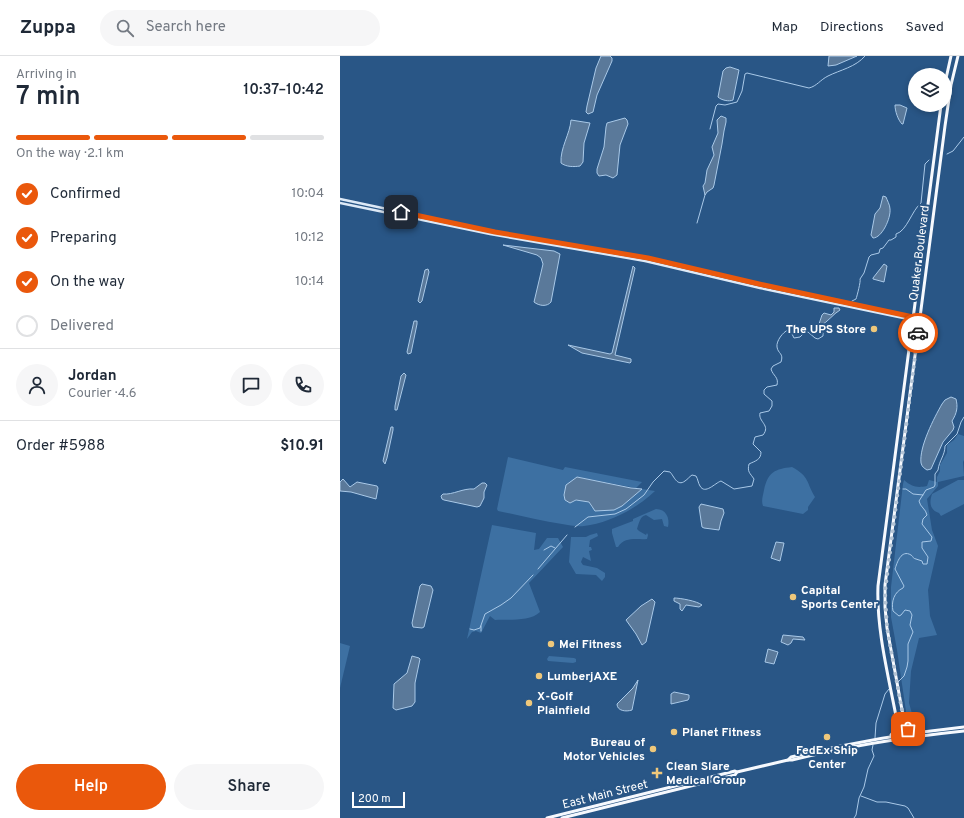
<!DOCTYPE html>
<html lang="en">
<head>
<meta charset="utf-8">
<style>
	:root { --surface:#fff; --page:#f6f6f7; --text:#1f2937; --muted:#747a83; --line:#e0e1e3; --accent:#ea580c }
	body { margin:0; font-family:Overpass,sans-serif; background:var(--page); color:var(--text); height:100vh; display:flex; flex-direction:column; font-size:15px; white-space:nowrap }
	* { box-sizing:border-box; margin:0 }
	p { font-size:13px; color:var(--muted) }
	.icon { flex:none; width:22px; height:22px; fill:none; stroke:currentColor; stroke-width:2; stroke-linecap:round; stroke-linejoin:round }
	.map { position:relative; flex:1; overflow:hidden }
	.details { display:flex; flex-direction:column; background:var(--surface); width:340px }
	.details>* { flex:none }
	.controls { position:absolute; left:568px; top:12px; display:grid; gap:8px }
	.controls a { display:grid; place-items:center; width:44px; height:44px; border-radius:50%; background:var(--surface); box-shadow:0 2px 6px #0003; font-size:20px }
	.scale { position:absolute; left:12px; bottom:10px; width:53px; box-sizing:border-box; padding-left:4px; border:2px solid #fff; border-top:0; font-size:11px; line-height:14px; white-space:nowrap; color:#fff; -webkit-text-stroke:3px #295686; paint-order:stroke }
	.pin { position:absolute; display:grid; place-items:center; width:34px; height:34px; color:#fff; margin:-17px; border-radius:8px; box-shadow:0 2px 6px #0006 }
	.courier { position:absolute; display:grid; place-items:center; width:40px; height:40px; margin:-20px; border:3px solid #ea580c; border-radius:50%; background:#fff; color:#222; box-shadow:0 1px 5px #0007 }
	.head em { font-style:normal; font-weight:600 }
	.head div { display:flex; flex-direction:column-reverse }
	.head { display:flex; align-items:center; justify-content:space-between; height:68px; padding:0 16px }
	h1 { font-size:26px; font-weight:600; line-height:30px }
	.bar { display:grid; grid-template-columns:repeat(4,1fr); gap:6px 4px; align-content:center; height:48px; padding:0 16px }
	.bar i { height:5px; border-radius:3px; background:var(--line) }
	.bar .on { background:var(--accent) }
	.bar p { grid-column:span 4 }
	.line { display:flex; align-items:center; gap:10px; padding:0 16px; border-top:1px solid var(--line) }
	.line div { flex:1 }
	.round { display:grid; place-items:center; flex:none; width:42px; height:42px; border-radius:21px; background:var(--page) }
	ol { padding:0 16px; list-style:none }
	li { display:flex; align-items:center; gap:12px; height:44px }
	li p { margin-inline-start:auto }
	li .icon { padding:4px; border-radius:50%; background:var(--accent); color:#fff; stroke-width:4 }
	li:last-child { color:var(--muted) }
	li i { width:22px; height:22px; border:2px solid var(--line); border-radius:50% }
	.primary-button { display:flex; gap:8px; margin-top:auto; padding:8px 16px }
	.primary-button a { flex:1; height:46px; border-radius:24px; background:var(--accent); color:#fff; font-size:16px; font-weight:600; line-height:46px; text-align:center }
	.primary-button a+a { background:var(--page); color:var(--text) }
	header { display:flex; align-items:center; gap:24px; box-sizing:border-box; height:56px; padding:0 20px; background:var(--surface); border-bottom:1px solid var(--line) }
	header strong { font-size:19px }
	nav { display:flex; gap:22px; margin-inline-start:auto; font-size:14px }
	.search { width:280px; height:36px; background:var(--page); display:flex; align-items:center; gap:10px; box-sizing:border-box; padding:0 14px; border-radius:22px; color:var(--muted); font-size:15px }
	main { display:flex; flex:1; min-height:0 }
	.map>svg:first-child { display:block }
	.green { fill:#3d70a2 }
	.water { fill:#5a799a; stroke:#a9c9e8 }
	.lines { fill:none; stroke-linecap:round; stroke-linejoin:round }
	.stream { stroke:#a9c9e8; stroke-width:1 }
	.secondary { stroke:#deeaf7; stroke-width:2.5 }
	.primary { stroke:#f6f9fe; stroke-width:3 }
	.done { stroke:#b4c4d5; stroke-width:4; stroke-dasharray:0 7.2 }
	.route { stroke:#ea580c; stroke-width:5 }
	.poi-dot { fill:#efc87b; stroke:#295686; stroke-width:1.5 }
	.labels { text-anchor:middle; stroke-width:4; stroke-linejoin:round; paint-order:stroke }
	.street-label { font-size:12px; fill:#fff; stroke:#295686 }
	.poi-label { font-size:12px; font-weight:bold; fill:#fff; stroke:#295686; text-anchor:start }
</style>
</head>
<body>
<header>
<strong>Zuppa</strong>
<div class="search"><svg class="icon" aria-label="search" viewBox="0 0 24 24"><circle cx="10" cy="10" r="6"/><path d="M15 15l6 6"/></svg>Search here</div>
<nav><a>Map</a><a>Directions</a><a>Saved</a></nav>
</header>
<main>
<section class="details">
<div class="head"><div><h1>7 min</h1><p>Arriving in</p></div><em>10:37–10:42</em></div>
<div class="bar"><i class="on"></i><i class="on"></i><i class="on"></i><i></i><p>On the way · 2.1 km</p></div>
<ol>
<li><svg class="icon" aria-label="check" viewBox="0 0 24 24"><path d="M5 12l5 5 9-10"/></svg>Confirmed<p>10:04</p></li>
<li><svg class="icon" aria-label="check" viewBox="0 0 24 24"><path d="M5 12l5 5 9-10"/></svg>Preparing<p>10:12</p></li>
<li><svg class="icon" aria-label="check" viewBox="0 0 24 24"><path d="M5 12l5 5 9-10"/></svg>On the way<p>10:14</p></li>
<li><i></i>Delivered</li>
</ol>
<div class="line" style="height:72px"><a class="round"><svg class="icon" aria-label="person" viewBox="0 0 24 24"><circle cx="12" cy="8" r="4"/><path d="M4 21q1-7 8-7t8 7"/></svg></a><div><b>Jordan</b><p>Courier · 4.6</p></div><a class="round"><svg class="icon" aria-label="chat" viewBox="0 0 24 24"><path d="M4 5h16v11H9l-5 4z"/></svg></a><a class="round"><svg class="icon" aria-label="phone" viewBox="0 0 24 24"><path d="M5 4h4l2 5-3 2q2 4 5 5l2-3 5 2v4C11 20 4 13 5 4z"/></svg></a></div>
<div class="line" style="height:52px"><div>Order #5988</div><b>$10.91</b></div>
<div class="primary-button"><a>Help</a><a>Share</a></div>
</section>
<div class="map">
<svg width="624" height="762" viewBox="0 0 624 762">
	<rect width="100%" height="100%" fill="#295686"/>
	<g class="green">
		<path d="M618 378 624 380V404L623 406 624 420 598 426V430L587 443 592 474 598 490 588 534 590 560 597 579 579 582 571 615 569 647 573 661 567 662 557 594 551 561V531L563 428 564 424C572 431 577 432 587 430L589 424 597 426V421L600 415V409L607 397V389L614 384Z"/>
		<path d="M168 401 223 414 225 411 302 426 296 432 237 421 230 447C237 444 242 444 249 446L252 452 282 450 302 433 315 435C296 453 269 467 244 470 237 471 229 469 222 468 201 465 179 459 158 455L157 453Z"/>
		<path d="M452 411C470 421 466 426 475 441L468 451V454L463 458 423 450C421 444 423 440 424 434 428 416 435 413 452 411Z"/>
		<path d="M618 424H624V448L601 460 599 457C590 454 589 447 592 438Z"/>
		<path d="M316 453C326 453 330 462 328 471L324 470 322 463 314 464 306 459C300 460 299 467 297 473L299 475 306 479 307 477 308 479 307 483C297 484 285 480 278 491H276L272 477V473L293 465V463Z"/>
		<path d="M152 469 196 477 194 494 199 493 207 482H218L223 491 189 527 200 556C190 566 168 563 155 564L150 560 141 577 136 575 132 576 127 583Z"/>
		<polygon points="257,477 258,480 250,484 249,491 251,491 252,494 249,495 251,505 243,501 241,506 243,509 257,512 265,517 265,521 262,525 256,519 236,518 229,506 231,481 246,481 250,479"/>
		<polygon points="0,587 10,590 0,632"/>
		<polygon points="209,600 234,602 236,603 236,606 233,607 208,605 207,603"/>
	</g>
	<g class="water">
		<polygon points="261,0 270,0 272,2 272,5 257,39 253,56 248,58 246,56 247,50 256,12"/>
		<polygon points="489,0 517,0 496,9 488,10"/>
		<path d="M390 11 399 14 393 44C389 46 381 44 378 41L383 15 386 12Z"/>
		<path d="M555 49H560L567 52 563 68H562C558 64 555 55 555 49Z"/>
		<polygon points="381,60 386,62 386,66 384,75 382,88 374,129 373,132 367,136 365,139 363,130 365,127 367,114 374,99 372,91 378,77 377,64"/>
		<polygon points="285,62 287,64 288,68 280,89 277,119 273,122 266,119 259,120 257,117 257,113 264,91 266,71 267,67"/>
		<path d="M231 64 250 67 244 87 243 106 240 110C234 111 226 111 221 107 220 92 230 78 231 64Z"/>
		<path d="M543 140 546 141C547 144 550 149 550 153 551 162 542 182 533 182L531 179 535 158 540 152Z"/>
		<path d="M163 189 214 195 220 198 211 246C207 251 199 250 194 246L203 208 201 202 197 199Z"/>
		<polygon points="544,208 547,210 544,226 533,223 533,222"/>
		<polygon points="293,210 295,212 275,299 291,303 291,306 290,307 242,297 228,289 270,298 272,297"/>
		<polygon points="88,213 89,216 82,245 80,247 78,245 85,214"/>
		<path d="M494 252H499L500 254C493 258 488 266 480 270L479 268 482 259 484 257 491 259 494 256Z"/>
		<polygon points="74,265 77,265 77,268 71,297 68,298 67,296"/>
		<polygon points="64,317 66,319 57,354 55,354 55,350 61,320"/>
		<path d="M611 341 616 343C618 351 617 357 612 365L614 371 613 374 603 386 591 413 587 414C584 412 582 411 581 407 579 391 594 362 602 348L605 344Z"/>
		<polygon points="51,371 53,371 53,374 47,402 45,408 43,405"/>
		<polygon points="237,421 291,432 302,433 282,450 274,454 255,455 249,446 236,444 230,447 225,444 224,439 226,429"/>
		<polygon points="3,423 10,431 17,426 37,430 38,432 36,443 11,436 0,435 0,426"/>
		<path d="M142 427H145L147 429 144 436V442L140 450 137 451 104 444 102 443 101 440 103 438C113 439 123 432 134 433Z"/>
		<polygon points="361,448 383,453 384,457 381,465 379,474 364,472 362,471 359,451"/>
		<polygon points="436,486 444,487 440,505 431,502"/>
		<polygon points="82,528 91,530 93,534 84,571 82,572 73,571 72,567 80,530"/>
		<path d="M334 542C340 542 357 545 362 549L359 551 346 549 342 555 340 553V548L334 545Z"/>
		<polygon points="312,543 315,546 306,586 302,589 296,578 286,564 301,550"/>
		<polygon points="443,579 463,581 465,584 453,583 451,587 448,589 441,586"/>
		<polygon points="428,593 438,596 434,608 425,606"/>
		<polygon points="72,600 79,602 80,603 75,627 75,646 72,650 56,654 53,652 54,628 67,617"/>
		<path d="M298 624 292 654C286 656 277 655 277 648L293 632Z"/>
		<polygon points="334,636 349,639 349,642 348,644 331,648 331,638"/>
	</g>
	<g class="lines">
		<g class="stream">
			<path d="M370 73 376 50 378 48 385 49 397 46 402 35 405 18 407 17 469 32C477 30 480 24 488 20 500 14 516 11 525 0"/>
			<polyline points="607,98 613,95 624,81"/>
			<polyline points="357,167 365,139"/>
			<path d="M512 245 516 243C517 240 521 225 520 223L524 217 529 201 531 199 539 197 540 193 543 192 549 184H551L556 181V178C567 175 572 154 581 147L585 108 589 104"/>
			<polyline points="563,433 566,433 573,438 583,439"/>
			<path d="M235 471 248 461 275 458 286 453 304 439 313 426 324 415 330 416C334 420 337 431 345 425 348 423 349 421 352 419L356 420C358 423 358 427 360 430 365 439 375 427 381 425L394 433 412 430 414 423C410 417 407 416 409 408 415 405 421 404 421 396L413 388 415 381 423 379C431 369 418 366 420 357L429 355 432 350V345L424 338V334L427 331 437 329C439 321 433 320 431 313L433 310 441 306C444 297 438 298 437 291 436 285 443 276 448 274L451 276 454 282 460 281 465 276H468L475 282 478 283 483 280V277L480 273V270"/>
			<polyline points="204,494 211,490 215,492"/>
			<polyline points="198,513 227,479"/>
			<polyline points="130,573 134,574 140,572 145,558 161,549 171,542 193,519"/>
			<polyline points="141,575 141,570"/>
			<path d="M558 626 564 620 567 611 568 605V588L573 576 570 569 572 559 570 555 565 554 561 559 559 560 553 555C551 546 554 536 563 532L564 530 555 513C557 507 561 493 571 499 574 501 572 502 576 503 578 504 580 504 582 505L583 508H587L588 501 582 492V486L591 485 592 481 582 468 583 463 587 459C586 453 580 451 579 445L586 434 594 431 595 429V418L598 414C599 405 605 399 605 390L617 378 621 366 624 361"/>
			<polyline points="535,682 536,667 545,638 549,633"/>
			<polyline points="521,740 537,746 546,746 565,750 568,752 574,762"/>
			<polyline points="514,762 516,759 519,742 524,731 528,713 534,700 532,694 533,689"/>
		</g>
		<g class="secondary">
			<polyline points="0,143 155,176 308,202 426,230 573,261 580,264"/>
			<polyline points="0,147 150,178 305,205 420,232 573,264 579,264"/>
		</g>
		<g class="primary">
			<polyline points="605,27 611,0"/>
			<polyline points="565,671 571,675 575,676"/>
			<polyline points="551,679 555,674 557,669"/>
			<polyline points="567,681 547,572 545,551 545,529 605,70 611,29 618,0"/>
			<path d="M560 682C552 633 536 579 538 530L601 49"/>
			<path d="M448 704H452C509 690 566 681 624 675"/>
			<polyline points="207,762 395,715 397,716"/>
			<path d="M222 762 395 719 397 716 448 704 451 701C509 687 566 677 624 671"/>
		</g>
	</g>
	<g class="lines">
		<polyline class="done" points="568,673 565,671 547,572 545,536 578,277"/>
		<polyline class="route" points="61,156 155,176 308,202 419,228 573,261 580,264 578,277"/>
	</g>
	<g class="poi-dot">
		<circle cx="534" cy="273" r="4"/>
		<circle cx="453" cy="541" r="4"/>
		<circle cx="211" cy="588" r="4"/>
		<circle cx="199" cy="620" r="4"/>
		<circle cx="189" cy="647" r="4"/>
		<circle cx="334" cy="676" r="4"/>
		<circle cx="487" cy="681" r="4"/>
		<circle cx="313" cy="693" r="4"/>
		<path d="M315 711h4v4h4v4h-4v4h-4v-4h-4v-4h4z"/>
	</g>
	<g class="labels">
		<g class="street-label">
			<text transform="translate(579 197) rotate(-83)" y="4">Quaker Boulevard</text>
			<text transform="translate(265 738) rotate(-14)" y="4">East Main Street</text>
		</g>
		<g class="poi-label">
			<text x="526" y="277" text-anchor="end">The UPS Store</text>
			<text x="461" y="538">Capital<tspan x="461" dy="14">Sports Center</tspan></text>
			<text x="219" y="592">Mei Fitness</text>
			<text x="207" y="624">LumberjAXE</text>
			<text x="197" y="644">X-Golf<tspan x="197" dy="14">Plainfield</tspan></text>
			<text x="342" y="680">Planet Fitness</text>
			<text x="305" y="690" text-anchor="end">Bureau of<tspan x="305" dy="14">Motor Vehicles</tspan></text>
			<text x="487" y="698" text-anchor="middle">FedEx Ship<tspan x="487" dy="14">Center</tspan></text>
			<text x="326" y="714">Clean Slare<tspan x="326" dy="14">Medical Group</tspan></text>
		</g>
	</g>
</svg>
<div class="controls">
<a><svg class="icon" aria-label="layers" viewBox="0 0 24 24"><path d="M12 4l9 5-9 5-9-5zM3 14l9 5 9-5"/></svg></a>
</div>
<div class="scale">200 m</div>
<div class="pin" style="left:568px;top:673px;background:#ea580c"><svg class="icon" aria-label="bag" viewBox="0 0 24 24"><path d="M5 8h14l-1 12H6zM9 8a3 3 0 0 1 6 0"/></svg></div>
<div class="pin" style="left:61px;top:156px;background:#1f2937"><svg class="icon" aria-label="home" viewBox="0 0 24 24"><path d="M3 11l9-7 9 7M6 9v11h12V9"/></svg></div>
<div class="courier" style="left:578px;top:277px"><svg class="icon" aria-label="car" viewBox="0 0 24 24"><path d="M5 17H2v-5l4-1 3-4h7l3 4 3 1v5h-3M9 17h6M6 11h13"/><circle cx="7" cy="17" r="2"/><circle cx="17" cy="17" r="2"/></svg></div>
</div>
</main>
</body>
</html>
